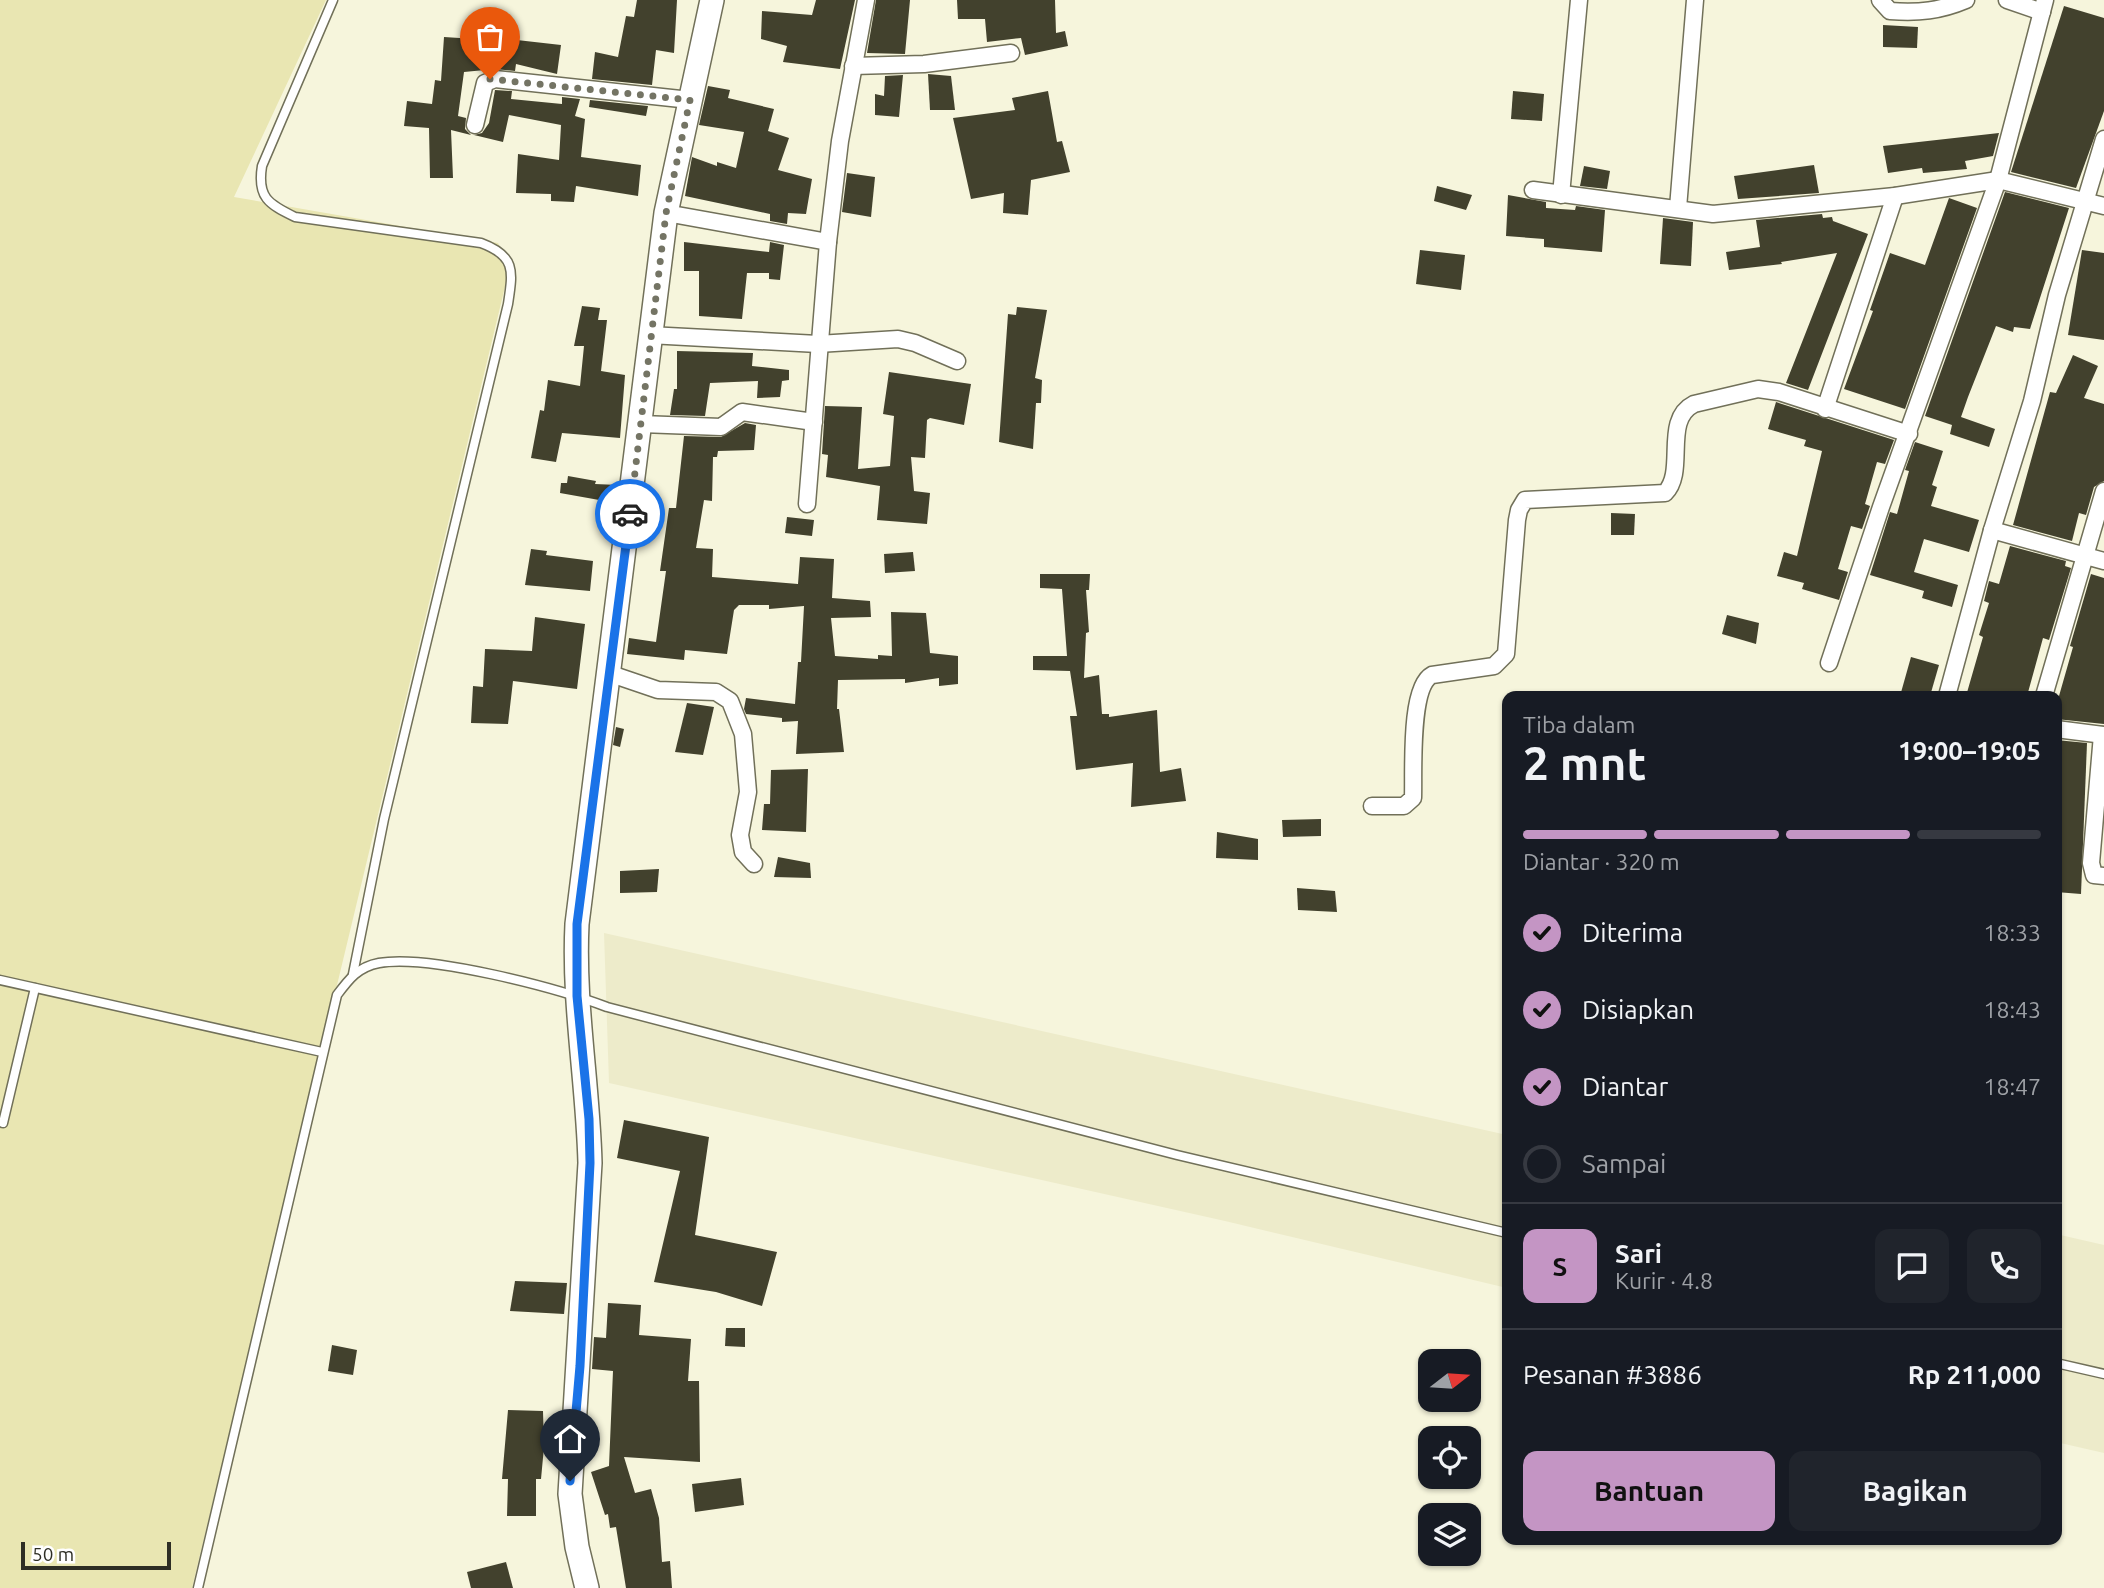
<!DOCTYPE html>
<html lang="id">
<head>
<meta charset="utf-8">
<style>
	:root { --surface:#171b24; --page:#20242c; --text:#f1f3f6; --muted:#9ea1a6; --line:#363941; --accent:#c495c4 }
	body { margin:0; font-family:Ubuntu,sans-serif; background:var(--page); color:var(--text); height:100vh; display:flex; flex-direction:column; font-size:26px; white-space:nowrap }
	* { box-sizing:border-box; margin:0 }
	p { font-size:23px; color:var(--muted) }
	.icon { flex:none; width:38px; height:38px; fill:none; stroke:currentColor; stroke-width:2; stroke-linecap:round; stroke-linejoin:round }
	.map { position:relative; flex:1; overflow:hidden }
	.sheet { position:absolute; left:1502px; top:691px; width:560px; height:854px; display:flex; flex-direction:column; background:var(--surface); border-radius:14px; box-shadow:0 2px 5px #0004 }
	.sheet>* { flex:none }
	.needle { width:46px; rotate:73deg }
	.buttons { position:absolute; left:1418px; top:1349px; display:grid; gap:14px }
	.buttons a { display:grid; place-items:center; width:63px; height:63px; border-radius:14px; background:var(--surface); box-shadow:0 2px 5px #0004; font-size:35px }
	.scale { position:absolute; left:21px; bottom:18px; width:150px; box-sizing:border-box; padding-left:7px; border:4px solid #2e2e24; border-top:0; font-size:19px; line-height:24px; white-space:nowrap; color:#2e2e24; -webkit-text-stroke:5px #fff; paint-order:stroke }
	.pin { position:absolute; display:grid; place-items:center; width:60px; height:60px; color:#fff; margin:-72px -30px; border-radius:50% 50% 50% 0; rotate:-45deg; box-shadow:0 0 7px #0007 }
	.pin .icon { rotate:45deg }
	.courier { position:absolute; display:grid; place-items:center; width:70px; height:70px; margin:-35px; border:5px solid #1a73e8; border-radius:50%; background:#fff; color:#222; box-shadow:0 2px 9px #0007 }
	.head em { font-style:normal; font-weight:600 }
	.head div { display:flex; flex-direction:column-reverse }
	.head { display:flex; align-items:center; justify-content:space-between; height:119px; padding:0 21px }
	h1 { font-size:46px; font-weight:600; line-height:52px }
	.bar { display:grid; grid-template-columns:repeat(4,1fr); gap:10px 7px; align-content:center; height:84px; padding:0 21px }
	.bar i { height:9px; border-radius:5px; background:var(--line) }
	.bar .selected { background:var(--accent) }
	.bar p { grid-column:span 4 }
	.line { display:flex; align-items:center; gap:18px; padding:0 21px; border-top:2px solid var(--line) }
	.line div { flex:1 }
	.round { display:grid; place-items:center; flex:none; width:74px; height:74px; border-radius:14px; background:var(--page) }
	ol { padding:0 21px; list-style:none }
	li { display:flex; align-items:center; gap:21px; height:77px }
	li p { margin-inline-start:auto }
	li .icon { padding:7px; border-radius:50%; background:var(--accent); color:#111; stroke-width:4 }
	li:last-child { color:var(--muted) }
	li i { width:38px; height:38px; border:4px solid var(--line); border-radius:50% }
	.button { display:flex; gap:14px; margin-top:auto; padding:14px 21px }
	.button a { flex:1; height:80px; border-radius:14px; background:var(--accent); color:#111; font-size:28px; font-weight:600; line-height:80px; text-align:center }
	.button a+a { background:var(--page); color:var(--text) }
	.map>svg:first-child { display:block }
	.built { fill:#edebca }
	.green { fill:#e9e6b2 }
	.building { fill:#42412d }
	.lines { fill:none; stroke-linecap:round; stroke-linejoin:round }
	.service-casing { stroke:#717059; stroke-width:11 }
	.minor-casing { stroke:#717059; stroke-width:19 }
	.secondary-casing { stroke:#717059; stroke-width:26 }
	.service { stroke:#fff; stroke-width:8 }
	.minor { stroke:#fff; stroke-width:16 }
	.secondary { stroke:#fff; stroke-width:23 }
	.done { stroke:#747464; stroke-width:7; stroke-dasharray:0 12.6 }
	.route { stroke:#1a73e8; stroke-width:9 }
</style>
</head>
<body>
<div class="map">
<svg width="2104" height="1588" viewBox="0 0 2104 1588">
	<rect width="100%" height="100%" fill="#f6f5dc"/>
	<g class="built">
		<polygon points="604,933 1507,1135 1507,1288 1225,1221 609,1083"/>
		<polygon points="2056,1234 2104,1245 2104,1453 2056,1442"/>
	</g>
	<polygon class="green" points="0,0 326,0 234,197 498,243 510,266 192,1588 0,1588"/>
	<g class="building">
		<polygon points="637,0 677,0 674,53 656,50 652,85 592,79 595,52 618,57 626,16 634,17"/>
		<polygon points="816,0 855,0 840,69 783,62 787,46 761,39 762,11 812,15"/>
		<polygon points="876,0 910,0 905,54 867,53"/>
		<polygon points="957,0 1055,0 1056,33 1065,31 1068,46 1025,55 1021,38 987,42 985,19 958,19"/>
		<polygon points="2064,6 2104,18 2104,111 2076,188 2011,172"/>
		<polygon points="1883,25 1918,27 1917,48 1883,47"/>
		<polygon points="475,30 500,38 561,45 557,74 516,64 515,71 495,69 464,72 458,116 466,118 465,129 471,135 451,130 453,178 430,178 429,128 404,126 407,101 432,104 435,80 441,81 444,37 475,39"/>
		<polygon points="928,74 951,76 955,110 930,110"/>
		<polygon points="903,75 899,117 875,115 875,94 884,96 885,76"/>
		<polygon points="708,86 730,90 728,98 774,109 768,131 789,138 778,170 812,179 806,214 788,213 787,224 770,221 770,214 685,196 692,157 717,166 717,162 736,168 744,132 699,125"/>
		<polygon points="495,90 512,91 511,99 562,104 562,97 580,99 575,116 585,119 581,157 641,165 638,196 576,186 574,202 551,201 551,194 516,193 518,154 559,160 561,125 509,115 503,142 474,135 482,133 489,123"/>
		<polygon points="1048,91 1057,142 1062,141 1070,172 1031,180 1028,215 1003,213 1004,193 971,199 953,118 1015,110 1012,98"/>
		<polygon points="1513,91 1544,94 1542,121 1511,119"/>
		<polygon points="590,100 648,106 646,116 589,107"/>
		<polygon points="1999,133 1993,156 1965,161 1967,169 1923,173 1922,168 1888,173 1883,146"/>
		<polygon points="1814,165 1819,193 1738,199 1734,176"/>
		<polygon points="1584,166 1610,171 1607,189 1580,186"/>
		<polygon points="847,173 875,177 871,217 842,212"/>
		<polygon points="1437,186 1472,195 1466,210 1434,201"/>
		<polygon points="2005,192 2069,208 2030,329 2014,327 2013,332 1996,326 1968,397 1961,417 1995,429 1989,447 1950,434 1952,425 1925,416"/>
		<polygon points="1508,195 1546,202 1546,208 1575,210 1576,206 1605,210 1602,252 1544,247 1544,239 1506,236"/>
		<polygon points="1949,198 1977,208 1905,409 1844,389 1873,311 1870,310 1890,253 1925,265"/>
		<polygon points="1822,214 1823,218 1832,217 1833,221 1868,234 1808,390 1786,383 1837,253 1781,262 1782,264 1729,270 1726,252 1760,247 1756,220"/>
		<polygon points="1663,218 1693,222 1691,266 1660,264"/>
		<polygon points="684,242 769,252 770,242 784,245 780,280 769,279 769,273 747,273 742,319 699,316 699,271 684,271"/>
		<polygon points="1420,250 1465,255 1461,290 1416,284"/>
		<polygon points="2082,250 2104,253 2104,340 2068,335"/>
		<polygon points="582,306 600,308 598,320 607,320 601,371 625,375 620,438 562,433 556,462 531,458 540,410 544,411 548,380 580,386 584,346 574,346"/>
		<polygon points="1017,307 1047,310 1035,378 1042,380 1041,403 1036,403 1033,449 999,442 1008,314 1016,315"/>
		<polygon points="677,351 753,353 752,366 789,370 789,380 782,381 780,397 757,398 758,381 710,383 705,416 670,415 674,389 677,389"/>
		<polygon points="2073,355 2098,366 2084,398 2104,404 2104,481 2094,487 2086,515 2079,513 2072,541 2013,525 2050,392 2056,393"/>
		<polygon points="889,372 971,384 964,425 930,418 927,420 925,458 911,457 914,491 930,493 927,524 877,520 880,486 826,477 828,455 822,454 825,406 862,407 858,469 890,466 894,416 883,414"/>
		<polygon points="1776,402 1894,440 1885,464 1877,462 1865,504 1870,506 1862,529 1851,526 1838,569 1848,572 1839,600 1802,589 1804,583 1777,576 1784,552 1797,556 1822,451 1804,446 1806,440 1768,429"/>
		<polygon points="745,423 756,425 754,450 718,451 717,457 713,457 712,501 704,500 696,548 713,549 712,577 798,584 800,557 834,559 832,598 870,601 871,617 831,618 835,656 878,659 878,655 892,656 891,612 926,613 930,653 958,656 958,684 939,686 939,678 905,683 905,679 838,680 837,709 839,709 844,752 796,754 798,721 782,722 782,718 746,714 744,709 746,698 795,704 798,662 801,662 804,606 769,609 769,605 739,605 734,610 727,654 685,650 684,660 627,654 629,638 656,642 666,571 660,571 669,508 676,508 684,436 721,437"/>
		<polygon points="1915,442 1943,451 1932,485 1937,487 1931,506 1979,520 1969,552 1924,539 1914,572 1958,585 1952,607 1922,598 1924,591 1870,575 1890,512 1897,514 1909,471 1905,470"/>
		<polygon points="568,476 596,481 595,484 618,485 616,503 560,493 561,483 567,483"/>
		<polygon points="1611,513 1635,514 1634,535 1611,535"/>
		<polygon points="787,517 814,520 812,536 785,533"/>
		<polygon points="2010,546 2066,561 2065,566 2071,568 2049,640 2043,638 2027,696 1966,696 1983,637 1979,635 1989,603 1984,601 1989,581 1999,584"/>
		<polygon points="531,549 547,551 546,555 593,561 590,591 525,585"/>
		<polygon points="913,552 915,571 885,573 884,554"/>
		<polygon points="1040,574 1090,574 1089,590 1086,590 1089,632 1086,633 1084,678 1099,675 1102,714 1109,714 1109,717 1157,710 1160,772 1181,768 1186,801 1131,807 1133,763 1076,770 1070,716 1077,716 1070,671 1033,670 1033,656 1067,656 1062,589 1040,588"/>
		<polygon points="2091,574 2104,578 2104,724 2056,719 2056,695 2059,696 2073,647 2070,646"/>
		<polygon points="1727,615 1759,623 1756,644 1722,634"/>
		<polygon points="535,617 585,624 577,689 513,681 508,724 471,723 473,686 483,687 485,649 532,651"/>
		<polygon points="1911,657 1939,665 1930,696 1900,696"/>
		<polygon points="687,703 714,707 703,755 675,752"/>
		<polygon points="616,727 624,729 620,747 613,745"/>
		<polygon points="2056,740 2087,743 2081,894 2056,892"/>
		<polygon points="808,769 806,832 762,830 764,804 770,804 771,770"/>
		<polygon points="1321,819 1321,836 1283,837 1282,820"/>
		<polygon points="1217,832 1258,839 1258,860 1216,858"/>
		<polygon points="778,857 810,863 811,878 774,877"/>
		<polygon points="659,869 657,892 620,893 620,871"/>
		<polygon points="1297,888 1335,891 1337,912 1298,910"/>
		<polygon points="624,1120 709,1137 695,1235 777,1252 762,1306 716,1292 654,1282 680,1171 617,1158"/>
		<polygon points="515,1281 567,1283 564,1314 510,1311"/>
		<polygon points="608,1303 641,1305 639,1335 691,1339 688,1381 699,1381 700,1462 624,1457 635,1493 651,1489 659,1518 662,1562 670,1561 672,1588 626,1588 616,1527 610,1528 608,1514 605,1515 591,1472 609,1466 613,1371 592,1369 594,1337 606,1338"/>
		<polygon points="726,1328 745,1328 745,1347 725,1346"/>
		<polygon points="332,1345 357,1350 353,1375 328,1371"/>
		<polygon points="508,1410 543,1411 544,1447 541,1479 536,1479 536,1516 507,1516 508,1479 502,1479"/>
		<polygon points="741,1478 744,1505 695,1512 692,1484"/>
		<polygon points="506,1562 513,1588 471,1588 467,1572"/>
	</g>
	<g class="lines">
		<defs>
			<g id="service">
				<path d="M333 0 262 166C257 197 268 204 295 217L481 243C516 256 513 271 508 304L384 819 353 974"/>
				<polyline points="0,980 322,1052"/>
				<polyline points="3,1123 35,988"/>
				<polyline points="2056,1363 2104,1374"/>
				<path d="M198 1588 337 995C349 979 358 967 379 963 429 954 557 988 607 1007L1177 1155 1507 1233"/>
			</g>
			<g id="minor">
				<path d="M1880 0 1890 11C1919 13 1940 11 1966 0"/>
				<polyline points="2007,0 2042,12"/>
				<polyline points="853,66 924,64 1011,53"/>
				<polyline points="475,125 485,83 495,79 690,100"/>
				<polyline points="1533,190 1713,214 1895,196 1998,180 2104,206"/>
				<polyline points="1561,195 1579,0"/>
				<polyline points="1678,208 1695,0"/>
				<polyline points="666,213 828,242"/>
				<polyline points="649,335 818,344 898,339 915,343 957,361"/>
				<polyline points="1825,409 1895,196"/>
				<polyline points="641,424 721,427 742,412 814,422"/>
				<polyline points="807,504 828,242 840,141 866,0"/>
				<polyline points="1992,530 2104,561"/>
				<polyline points="1829,663 1881,507 1998,180 2045,0"/>
				<polyline points="608,673 658,690 716,692 730,701 743,734 748,792 740,835 743,852 754,864"/>
				<polyline points="1947,696 1992,530 2032,401 2057,295 2104,139"/>
				<polyline points="2044,696 2104,491"/>
				<polyline points="2056,729 2104,735"/>
				<polyline points="2102,735 2091,863 2094,875 2104,876"/>
				<path d="M1372 806H1404L1413 798C1414 771 1409 687 1432 675L1494 666 1506 654 1517 520 1519 510 1525 500 1665 493C1687 471 1662 420 1694 404L1758 389 1779 392 1909 434"/>
			</g>
			<path id="secondary" d="M587 1588 577 1547 570 1494 590 1163C588 1083 573 1004 577 924L666 213 712 0"/>
		</defs>
		<use href="#service" class="service-casing"/>
		<use href="#minor" class="minor-casing"/>
		<use href="#secondary" class="secondary-casing"/>
		<use href="#service" class="service"/>
		<use href="#minor" class="minor"/>
		<use href="#secondary" class="secondary"/>
	</g>
	<g class="lines">
		<polyline class="done" points="490,79 690,100 666,213 630,514"/>
		<polyline class="route" points="570,1481 580,1366 590,1163 589,1119 577,996 577,924 630,514"/>
	</g>
</svg>
<div class="buttons">
<a><svg class="needle" viewBox="-14 -14 28 28"><path d="M0-13l5 13h-10z" fill="#e53935"/><path d="M0 13l5-13h-10z" fill="#9ea1a6"/></svg></a>
<a><svg class="icon" aria-label="locate" viewBox="0 0 24 24"><circle cx="12" cy="12" r="6"/><path d="M12 2v4M12 18v4M2 12h4M18 12h4"/></svg></a>
<a><svg class="icon" aria-label="layers" viewBox="0 0 24 24"><path d="M12 4l9 5-9 5-9-5zM3 14l9 5 9-5"/></svg></a>
</div>
<div class="scale">50 m</div>
<div class="pin" style="left:490px;top:79px;background:#ea580c"><svg class="icon" aria-label="bag" viewBox="0 0 24 24"><path d="M5 8h14l-1 12H6zM9 8a3 3 0 0 1 6 0"/></svg></div>
<div class="pin" style="left:570px;top:1481px;background:#1f2937"><svg class="icon" aria-label="home" viewBox="0 0 24 24"><path d="M3 11l9-7 9 7M6 9v11h12V9"/></svg></div>
<div class="courier" style="left:630px;top:514px"><svg class="icon" aria-label="car" viewBox="0 0 24 24"><path d="M5 17H2v-5l4-1 3-4h7l3 4 3 1v5h-3M9 17h6M6 11h13"/><circle cx="7" cy="17" r="2"/><circle cx="17" cy="17" r="2"/></svg></div>
<section class="sheet">
<div class="head"><div><h1>2 mnt</h1><p>Tiba dalam</p></div><em>19:00–19:05</em></div>
<div class="bar"><i class="selected"></i><i class="selected"></i><i class="selected"></i><i></i><p>Diantar · 320 m</p></div>
<ol>
<li><svg class="icon" aria-label="check" viewBox="0 0 24 24"><path d="M5 12l5 5 9-10"/></svg>Diterima<p>18:33</p></li>
<li><svg class="icon" aria-label="check" viewBox="0 0 24 24"><path d="M5 12l5 5 9-10"/></svg>Disiapkan<p>18:43</p></li>
<li><svg class="icon" aria-label="check" viewBox="0 0 24 24"><path d="M5 12l5 5 9-10"/></svg>Diantar<p>18:47</p></li>
<li><i></i>Sampai</li>
</ol>
<div class="line" style="height:126px"><b class="round" style="background:var(--accent);color:#111">S</b><div><b>Sari</b><p>Kurir · 4.8</p></div><a class="round"><svg class="icon" aria-label="chat" viewBox="0 0 24 24"><path d="M4 5h16v11H9l-5 4z"/></svg></a><a class="round"><svg class="icon" aria-label="phone" viewBox="0 0 24 24"><path d="M5 4h4l2 5-3 2q2 4 5 5l2-3 5 2v4C11 20 4 13 5 4z"/></svg></a></div>
<div class="line" style="height:91px"><div>Pesanan #3886</div><b>Rp 211,000</b></div>
<div class="button"><a>Bantuan</a><a>Bagikan</a></div>
</section>
</div>
</body>
</html>
